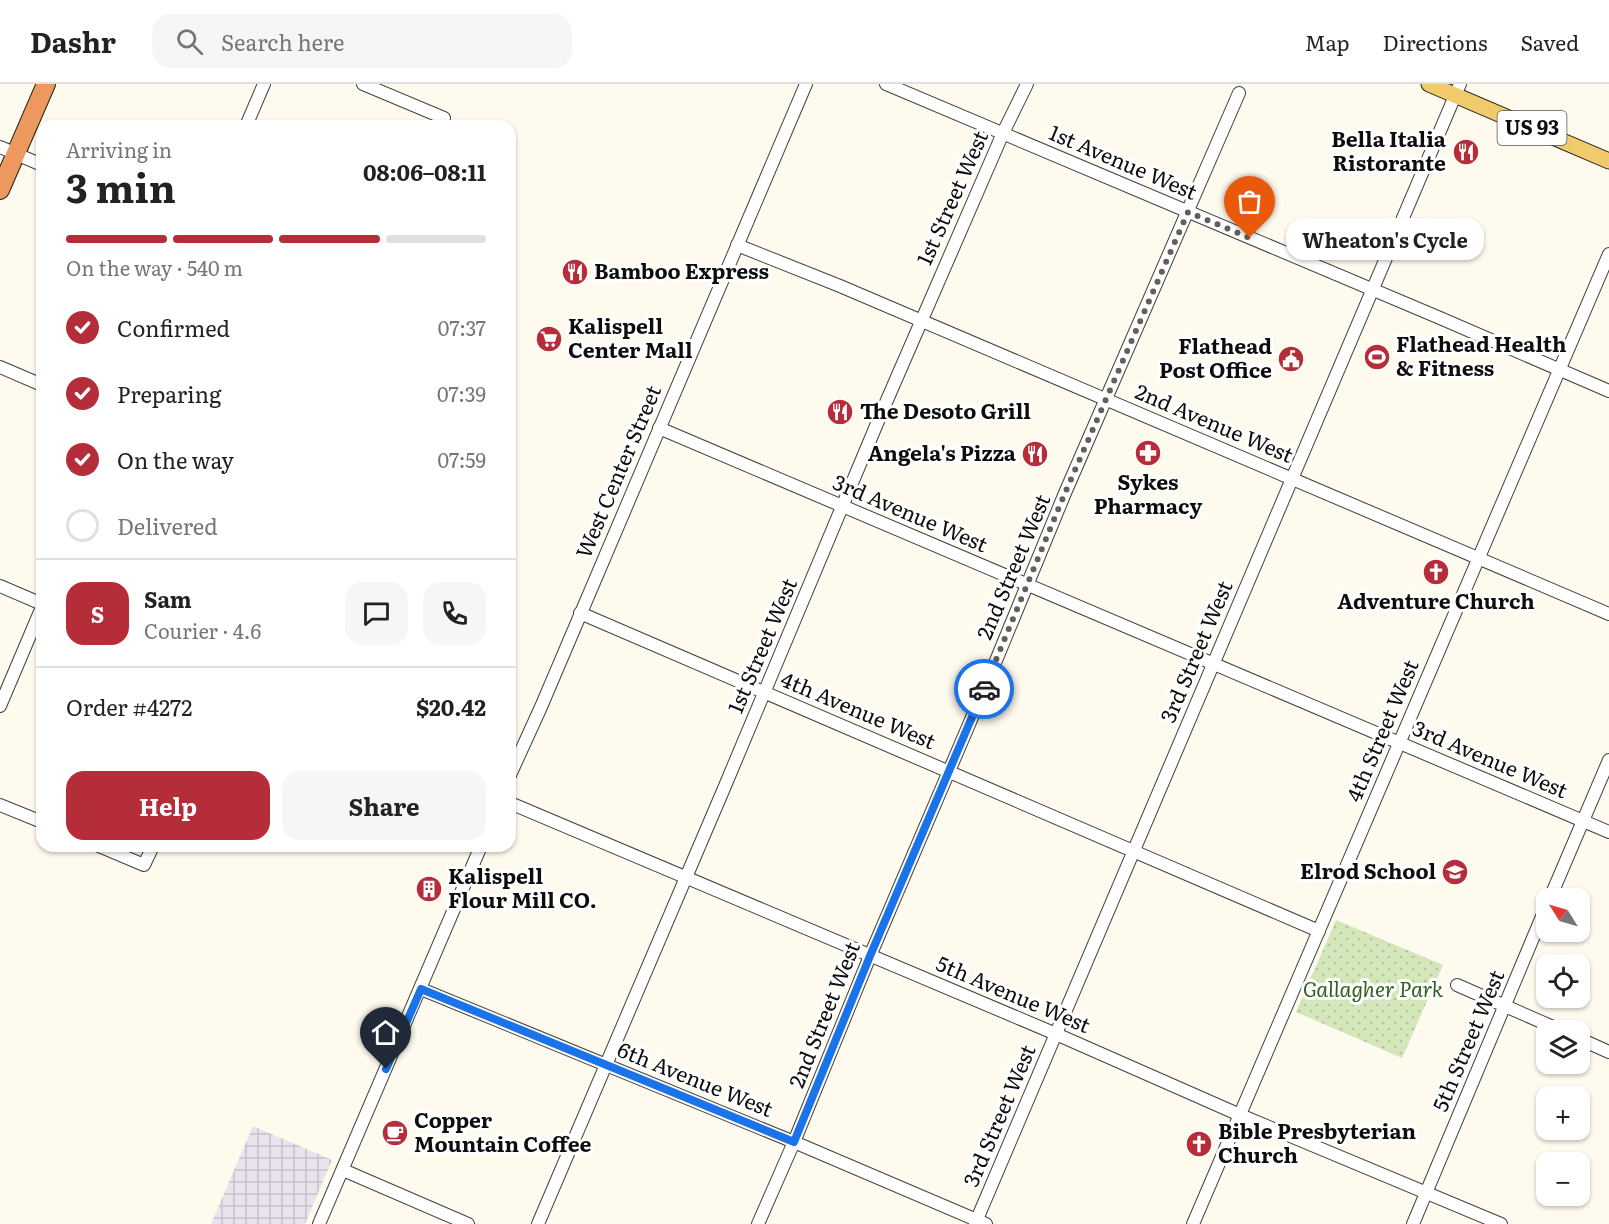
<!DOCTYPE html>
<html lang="en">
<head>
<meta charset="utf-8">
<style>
	:root { --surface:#fff; --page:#f6f6f6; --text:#222; --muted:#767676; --line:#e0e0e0; --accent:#b62d3a }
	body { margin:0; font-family:Literata,serif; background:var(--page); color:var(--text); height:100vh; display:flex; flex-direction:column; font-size:22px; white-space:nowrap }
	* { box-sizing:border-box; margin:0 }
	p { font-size:20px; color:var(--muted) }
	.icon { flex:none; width:33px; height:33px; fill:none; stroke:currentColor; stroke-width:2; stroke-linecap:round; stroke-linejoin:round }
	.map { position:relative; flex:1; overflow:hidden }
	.side { position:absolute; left:36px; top:36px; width:480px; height:732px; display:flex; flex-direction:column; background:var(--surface); border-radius:18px; box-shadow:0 2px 4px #0004 }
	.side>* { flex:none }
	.needle { width:39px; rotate:307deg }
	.buttons { position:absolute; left:1536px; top:804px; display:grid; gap:12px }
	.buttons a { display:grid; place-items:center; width:54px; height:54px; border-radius:12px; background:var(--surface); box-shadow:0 2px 4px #0004; font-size:30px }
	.pin { position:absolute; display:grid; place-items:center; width:51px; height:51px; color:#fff; margin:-62px -26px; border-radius:50% 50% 50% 0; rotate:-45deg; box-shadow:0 0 6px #0007 }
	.pin .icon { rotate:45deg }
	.courier { position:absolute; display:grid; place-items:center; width:60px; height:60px; margin:-30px; border:4px solid #1a73e8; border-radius:50%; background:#fff; color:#222; box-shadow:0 2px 8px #0007 }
	.bubble { position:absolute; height:42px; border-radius:18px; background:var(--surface); box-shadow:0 2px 4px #0004; font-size:20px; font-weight:700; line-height:42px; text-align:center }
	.headline em { font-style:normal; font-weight:700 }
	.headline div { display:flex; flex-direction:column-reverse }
	.headline { display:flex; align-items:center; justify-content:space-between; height:102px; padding:0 30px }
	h1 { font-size:39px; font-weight:700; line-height:45px }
	.bar { display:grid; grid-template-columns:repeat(4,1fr); gap:9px 6px; align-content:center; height:72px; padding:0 30px }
	.bar i { height:8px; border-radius:4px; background:var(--line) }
	.bar .current { background:var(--accent) }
	.bar p { grid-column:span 4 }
	.line { display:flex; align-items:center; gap:15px; padding:0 30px; border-top:2px solid var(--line) }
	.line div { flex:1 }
	.round { display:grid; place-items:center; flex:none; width:63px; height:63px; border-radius:18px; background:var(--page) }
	ol { padding:0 30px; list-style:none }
	li { display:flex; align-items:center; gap:18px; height:66px }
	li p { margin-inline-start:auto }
	li .icon { padding:6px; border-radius:50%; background:var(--accent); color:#fff; stroke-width:4 }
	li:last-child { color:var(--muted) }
	li i { width:33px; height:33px; border:3px solid var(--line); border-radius:50% }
	.cta { display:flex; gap:12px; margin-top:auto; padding:12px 30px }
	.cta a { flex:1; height:69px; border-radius:18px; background:var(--accent); color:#fff; font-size:24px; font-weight:700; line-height:69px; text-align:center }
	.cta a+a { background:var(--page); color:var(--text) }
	header { display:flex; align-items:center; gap:36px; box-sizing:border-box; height:84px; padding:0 30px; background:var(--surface); border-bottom:2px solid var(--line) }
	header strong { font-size:28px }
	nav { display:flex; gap:33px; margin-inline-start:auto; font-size:21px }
	.search { width:420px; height:54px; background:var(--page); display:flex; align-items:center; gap:15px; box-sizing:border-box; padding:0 21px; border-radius:18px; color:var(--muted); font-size:22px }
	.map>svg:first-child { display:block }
	.industrial { fill:url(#industrial-grid) }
	.park { fill:url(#park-dots) }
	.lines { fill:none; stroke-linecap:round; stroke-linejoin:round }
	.minor-casing { stroke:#404040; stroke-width:14 }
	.major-casing { stroke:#1e1e1e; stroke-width:17 }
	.highway-casing { stroke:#1e1e1e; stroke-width:20 }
	.minor { stroke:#fff; stroke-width:12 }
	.major { stroke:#f1ca6c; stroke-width:15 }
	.highway { stroke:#ec985e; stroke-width:18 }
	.done { stroke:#61605c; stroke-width:6; stroke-dasharray:0 10.8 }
	.route { stroke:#1a73e8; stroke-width:8 }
	.labels { text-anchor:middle; stroke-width:6; stroke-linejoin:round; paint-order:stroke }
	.shield { fill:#fff; stroke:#565656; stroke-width:1.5 }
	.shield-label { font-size:20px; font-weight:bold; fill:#0d0d0d }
	.poi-label { font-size:21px; font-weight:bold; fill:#0d0d0d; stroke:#fff; text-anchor:start }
	.street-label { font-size:21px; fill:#0d0d0d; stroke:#fff }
	.park-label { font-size:21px; font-style:italic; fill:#316121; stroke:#fff }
</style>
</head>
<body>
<header>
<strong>Dashr</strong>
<div class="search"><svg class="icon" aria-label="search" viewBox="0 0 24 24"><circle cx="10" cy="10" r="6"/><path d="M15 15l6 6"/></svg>Search here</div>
<nav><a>Map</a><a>Directions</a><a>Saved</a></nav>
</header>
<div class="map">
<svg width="1609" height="1140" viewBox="0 0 1609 1140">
	<defs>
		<pattern id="industrial-grid" width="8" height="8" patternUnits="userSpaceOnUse" patternTransform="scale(1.5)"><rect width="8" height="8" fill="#eae2ec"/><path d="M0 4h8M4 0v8" fill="none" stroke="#c8c1c9"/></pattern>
		<pattern id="park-dots" width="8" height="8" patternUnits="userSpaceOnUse" patternTransform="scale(1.5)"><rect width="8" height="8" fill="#d3e7ba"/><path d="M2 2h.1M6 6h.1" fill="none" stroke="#b4c59f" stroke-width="1.8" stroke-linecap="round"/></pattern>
	</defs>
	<rect width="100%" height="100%" fill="#fefaee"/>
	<polygon class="industrial" points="253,1042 332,1076 305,1140 211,1140"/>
	<polygon class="park" points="1336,836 1443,881 1402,974 1296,928"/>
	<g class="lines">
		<defs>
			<g id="minor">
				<polyline points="363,0 444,34"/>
				<polyline points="886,0 1440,234 1609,307"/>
				<polyline points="246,42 264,0"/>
				<polyline points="0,63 42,81"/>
				<polyline points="737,161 840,202 1609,530"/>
				<polyline points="0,283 42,301"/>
				<polyline points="659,344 1609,748"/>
				<polyline points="0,502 42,520"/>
				<polyline points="580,529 1319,847"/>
				<polyline points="0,622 42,523"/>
				<polyline points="510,691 541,623 806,0"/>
				<polyline points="510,719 1056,950 1240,1031 1501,1140"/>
				<polyline points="0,721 42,738"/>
				<polyline points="99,762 144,781 153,762"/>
				<polyline points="1550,814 1609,676"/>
				<polyline points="1457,901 1560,946"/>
				<polyline points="421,905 794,1058 986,1140"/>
				<polyline points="1580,955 1609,968"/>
				<polyline points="343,1086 468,1140"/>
				<polyline points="319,1140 481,762"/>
				<polyline points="538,1140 725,702 881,330 1003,49 1027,0"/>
				<polyline points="758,1140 794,1058 870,872 988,596 1065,409 1239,9"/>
				<polyline points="975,1140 1460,0"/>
				<polyline points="1193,1140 1609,170"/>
				<polyline points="1413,1140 1546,823"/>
			</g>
			<polyline id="major" points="1429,0 1609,77"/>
			<polyline id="highway" points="0,106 46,0"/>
		</defs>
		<use href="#minor" class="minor-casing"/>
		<use href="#major" class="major-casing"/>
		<use href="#highway" class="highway-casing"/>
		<use href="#minor" class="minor"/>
		<use href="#major" class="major"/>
		<use href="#highway" class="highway"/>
	</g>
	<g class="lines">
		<polyline class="done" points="984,605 1065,409 1188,128 1250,154"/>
		<polyline class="route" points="386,985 421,905 794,1058 870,872 984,605"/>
	</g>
	<defs>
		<symbol id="restaurant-disc" viewBox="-11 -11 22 22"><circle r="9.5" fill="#b62d3a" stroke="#fff"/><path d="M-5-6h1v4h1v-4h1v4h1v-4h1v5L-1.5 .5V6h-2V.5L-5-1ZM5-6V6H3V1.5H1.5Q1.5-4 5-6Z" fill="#fff"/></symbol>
		<symbol id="supermarket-disc" viewBox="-11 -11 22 22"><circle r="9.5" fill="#b62d3a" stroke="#fff"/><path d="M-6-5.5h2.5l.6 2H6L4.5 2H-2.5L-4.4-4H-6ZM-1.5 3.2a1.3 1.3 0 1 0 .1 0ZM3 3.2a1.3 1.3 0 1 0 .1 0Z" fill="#fff"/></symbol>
		<symbol id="stadium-disc" viewBox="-11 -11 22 22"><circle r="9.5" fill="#b62d3a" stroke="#fff"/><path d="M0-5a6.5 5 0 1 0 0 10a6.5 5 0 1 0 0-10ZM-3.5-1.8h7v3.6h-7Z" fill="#fff"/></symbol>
		<symbol id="civic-disc" viewBox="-11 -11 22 22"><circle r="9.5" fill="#b62d3a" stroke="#fff"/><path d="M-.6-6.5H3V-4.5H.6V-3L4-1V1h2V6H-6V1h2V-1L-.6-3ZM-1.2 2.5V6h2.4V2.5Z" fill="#fff"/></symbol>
		<symbol id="pharmacy-disc" viewBox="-11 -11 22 22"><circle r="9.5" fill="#b62d3a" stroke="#fff"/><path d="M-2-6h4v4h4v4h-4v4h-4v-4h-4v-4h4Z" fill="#fff"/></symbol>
		<symbol id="church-disc" viewBox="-11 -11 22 22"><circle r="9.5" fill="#b62d3a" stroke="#fff"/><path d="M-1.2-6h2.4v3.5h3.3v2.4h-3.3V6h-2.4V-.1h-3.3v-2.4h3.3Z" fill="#fff"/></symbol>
		<symbol id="school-disc" viewBox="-11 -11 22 22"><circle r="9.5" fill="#b62d3a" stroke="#fff"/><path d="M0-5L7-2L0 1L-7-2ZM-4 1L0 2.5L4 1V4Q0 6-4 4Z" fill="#fff"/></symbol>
		<symbol id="building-disc" viewBox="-11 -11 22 22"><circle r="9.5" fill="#b62d3a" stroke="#fff"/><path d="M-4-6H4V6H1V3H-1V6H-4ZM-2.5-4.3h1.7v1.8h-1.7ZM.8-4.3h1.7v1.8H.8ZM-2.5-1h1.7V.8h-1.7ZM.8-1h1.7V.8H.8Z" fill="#fff"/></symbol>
		<symbol id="cafe-disc" viewBox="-11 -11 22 22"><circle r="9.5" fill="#b62d3a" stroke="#fff"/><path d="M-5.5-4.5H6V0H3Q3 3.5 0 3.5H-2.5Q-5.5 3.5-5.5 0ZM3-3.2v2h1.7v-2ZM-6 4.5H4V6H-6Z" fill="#fff"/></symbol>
	</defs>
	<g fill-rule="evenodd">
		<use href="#restaurant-disc" x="1451" y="53" width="30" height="30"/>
		<use href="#restaurant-disc" x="560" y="173" width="30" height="30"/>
		<use href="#supermarket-disc" x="534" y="240" width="30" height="30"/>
		<use href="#stadium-disc" x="1362" y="258" width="30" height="30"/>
		<use href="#civic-disc" x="1276" y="260" width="30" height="30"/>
		<use href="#restaurant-disc" x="825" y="313" width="30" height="30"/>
		<use href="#pharmacy-disc" x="1133" y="354" width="30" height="30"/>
		<use href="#restaurant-disc" x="1020" y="355" width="30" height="30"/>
		<use href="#church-disc" x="1421" y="473" width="30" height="30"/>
		<use href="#school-disc" x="1440" y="773" width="30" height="30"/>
		<use href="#building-disc" x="414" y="790" width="30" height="30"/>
		<use href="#cafe-disc" x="380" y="1034" width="30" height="30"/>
		<use href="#church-disc" x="1184" y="1045" width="30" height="30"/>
	</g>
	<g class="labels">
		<rect class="shield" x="1497.5" y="27" width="69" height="34" rx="4.5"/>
		<g class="shield-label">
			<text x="1532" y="51">US 93</text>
		</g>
		<g class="poi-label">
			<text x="1446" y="63" text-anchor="end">Bella Italia<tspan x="1446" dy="24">Ristorante</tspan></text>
			<text x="594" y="195">Bamboo Express</text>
			<text x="568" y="250">Kalispell<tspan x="568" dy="24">Center Mall</tspan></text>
			<text x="1396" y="268">Flathead Health<tspan x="1396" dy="24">&amp; Fitness</tspan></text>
			<text x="1272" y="270" text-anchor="end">Flathead<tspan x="1272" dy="24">Post Office</tspan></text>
			<text x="860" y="335">The Desoto Grill</text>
			<text x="1016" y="377" text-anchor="end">Angela's Pizza</text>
			<text x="1148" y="406" text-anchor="middle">Sykes<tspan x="1148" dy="24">Pharmacy</tspan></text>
			<text x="1436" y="525" text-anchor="middle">Adventure Church</text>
			<text x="1436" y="795" text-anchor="end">Elrod School</text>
			<text x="448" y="800">Kalispell<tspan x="448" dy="24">Flour Mill CO.</tspan></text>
			<text x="414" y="1044">Copper<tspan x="414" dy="24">Mountain Coffee</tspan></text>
			<text x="1218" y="1055">Bible Presbyterian<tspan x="1218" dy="24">Church</tspan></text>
		</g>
		<g class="street-label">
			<text transform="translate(1123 79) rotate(23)" y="7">1st Avenue West</text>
			<text transform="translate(953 114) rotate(-66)" y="7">1st Street West</text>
			<text transform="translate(1214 340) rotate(23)" y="7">2nd Avenue West</text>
			<text transform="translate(619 388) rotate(-67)" y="7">West Center Street</text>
			<text transform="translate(910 430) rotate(23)" y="7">3rd Avenue West</text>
			<text transform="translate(1014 483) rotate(-67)" y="7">2nd Street West</text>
			<text transform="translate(763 562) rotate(-67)" y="7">1st Street West</text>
			<text transform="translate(1197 568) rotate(-67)" y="7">3rd Street West</text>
			<text transform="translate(858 627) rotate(23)" y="7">4th Avenue West</text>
			<text transform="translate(1383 647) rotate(-67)" y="7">4th Street West</text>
			<text transform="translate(1490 676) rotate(23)" y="7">3rd Avenue West</text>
			<text transform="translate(1013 911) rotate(23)" y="7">5th Avenue West</text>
			<text transform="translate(825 931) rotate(-68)" y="7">2nd Street West</text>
			<text transform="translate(1469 957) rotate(-67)" y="7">5th Street West</text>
			<text transform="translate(695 996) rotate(22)" y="7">6th Avenue West</text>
			<text transform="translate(1000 1032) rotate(-67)" y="7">3rd Street West</text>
		</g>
		<g class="park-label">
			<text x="1373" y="913">Gallagher Park</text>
		</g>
	</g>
</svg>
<div class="buttons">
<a><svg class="needle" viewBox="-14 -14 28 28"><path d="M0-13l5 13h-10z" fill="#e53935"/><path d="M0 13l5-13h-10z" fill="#767676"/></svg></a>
<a><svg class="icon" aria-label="locate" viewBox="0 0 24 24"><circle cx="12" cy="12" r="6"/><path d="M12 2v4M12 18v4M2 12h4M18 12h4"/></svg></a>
<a><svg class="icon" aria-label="layers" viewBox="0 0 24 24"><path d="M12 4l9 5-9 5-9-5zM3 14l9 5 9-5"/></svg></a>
<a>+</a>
<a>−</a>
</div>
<div class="pin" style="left:1250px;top:154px;background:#ea580c"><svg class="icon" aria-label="bag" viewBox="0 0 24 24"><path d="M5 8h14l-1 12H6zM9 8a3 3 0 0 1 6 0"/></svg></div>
<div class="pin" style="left:386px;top:985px;background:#1f2937"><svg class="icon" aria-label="home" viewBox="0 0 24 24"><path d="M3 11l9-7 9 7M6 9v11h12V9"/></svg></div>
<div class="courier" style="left:984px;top:605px"><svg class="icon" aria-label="car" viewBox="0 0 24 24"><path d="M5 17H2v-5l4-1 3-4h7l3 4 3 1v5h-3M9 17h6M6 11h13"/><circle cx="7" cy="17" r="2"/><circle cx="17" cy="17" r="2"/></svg></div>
<div class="bubble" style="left:1286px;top:134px;width:198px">Wheaton's Cycle</div>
<section class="side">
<div class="headline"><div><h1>3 min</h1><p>Arriving in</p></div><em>08:06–08:11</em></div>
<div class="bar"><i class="current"></i><i class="current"></i><i class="current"></i><i></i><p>On the way · 540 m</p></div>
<ol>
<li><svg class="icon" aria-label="check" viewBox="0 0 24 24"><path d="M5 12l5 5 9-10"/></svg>Confirmed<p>07:37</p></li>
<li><svg class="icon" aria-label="check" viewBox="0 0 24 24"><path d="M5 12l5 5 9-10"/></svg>Preparing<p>07:39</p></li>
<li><svg class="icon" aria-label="check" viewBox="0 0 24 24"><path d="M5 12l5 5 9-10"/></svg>On the way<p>07:59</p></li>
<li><i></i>Delivered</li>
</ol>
<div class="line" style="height:108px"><b class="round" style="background:var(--accent);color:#fff">S</b><div><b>Sam</b><p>Courier · 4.6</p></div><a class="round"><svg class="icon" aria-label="chat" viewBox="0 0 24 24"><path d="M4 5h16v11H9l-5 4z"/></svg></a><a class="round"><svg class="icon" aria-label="phone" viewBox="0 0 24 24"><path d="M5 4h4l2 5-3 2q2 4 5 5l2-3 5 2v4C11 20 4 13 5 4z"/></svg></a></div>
<div class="line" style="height:78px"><div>Order #4272</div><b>$20.42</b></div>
<div class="cta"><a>Help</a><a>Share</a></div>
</section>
</div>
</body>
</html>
